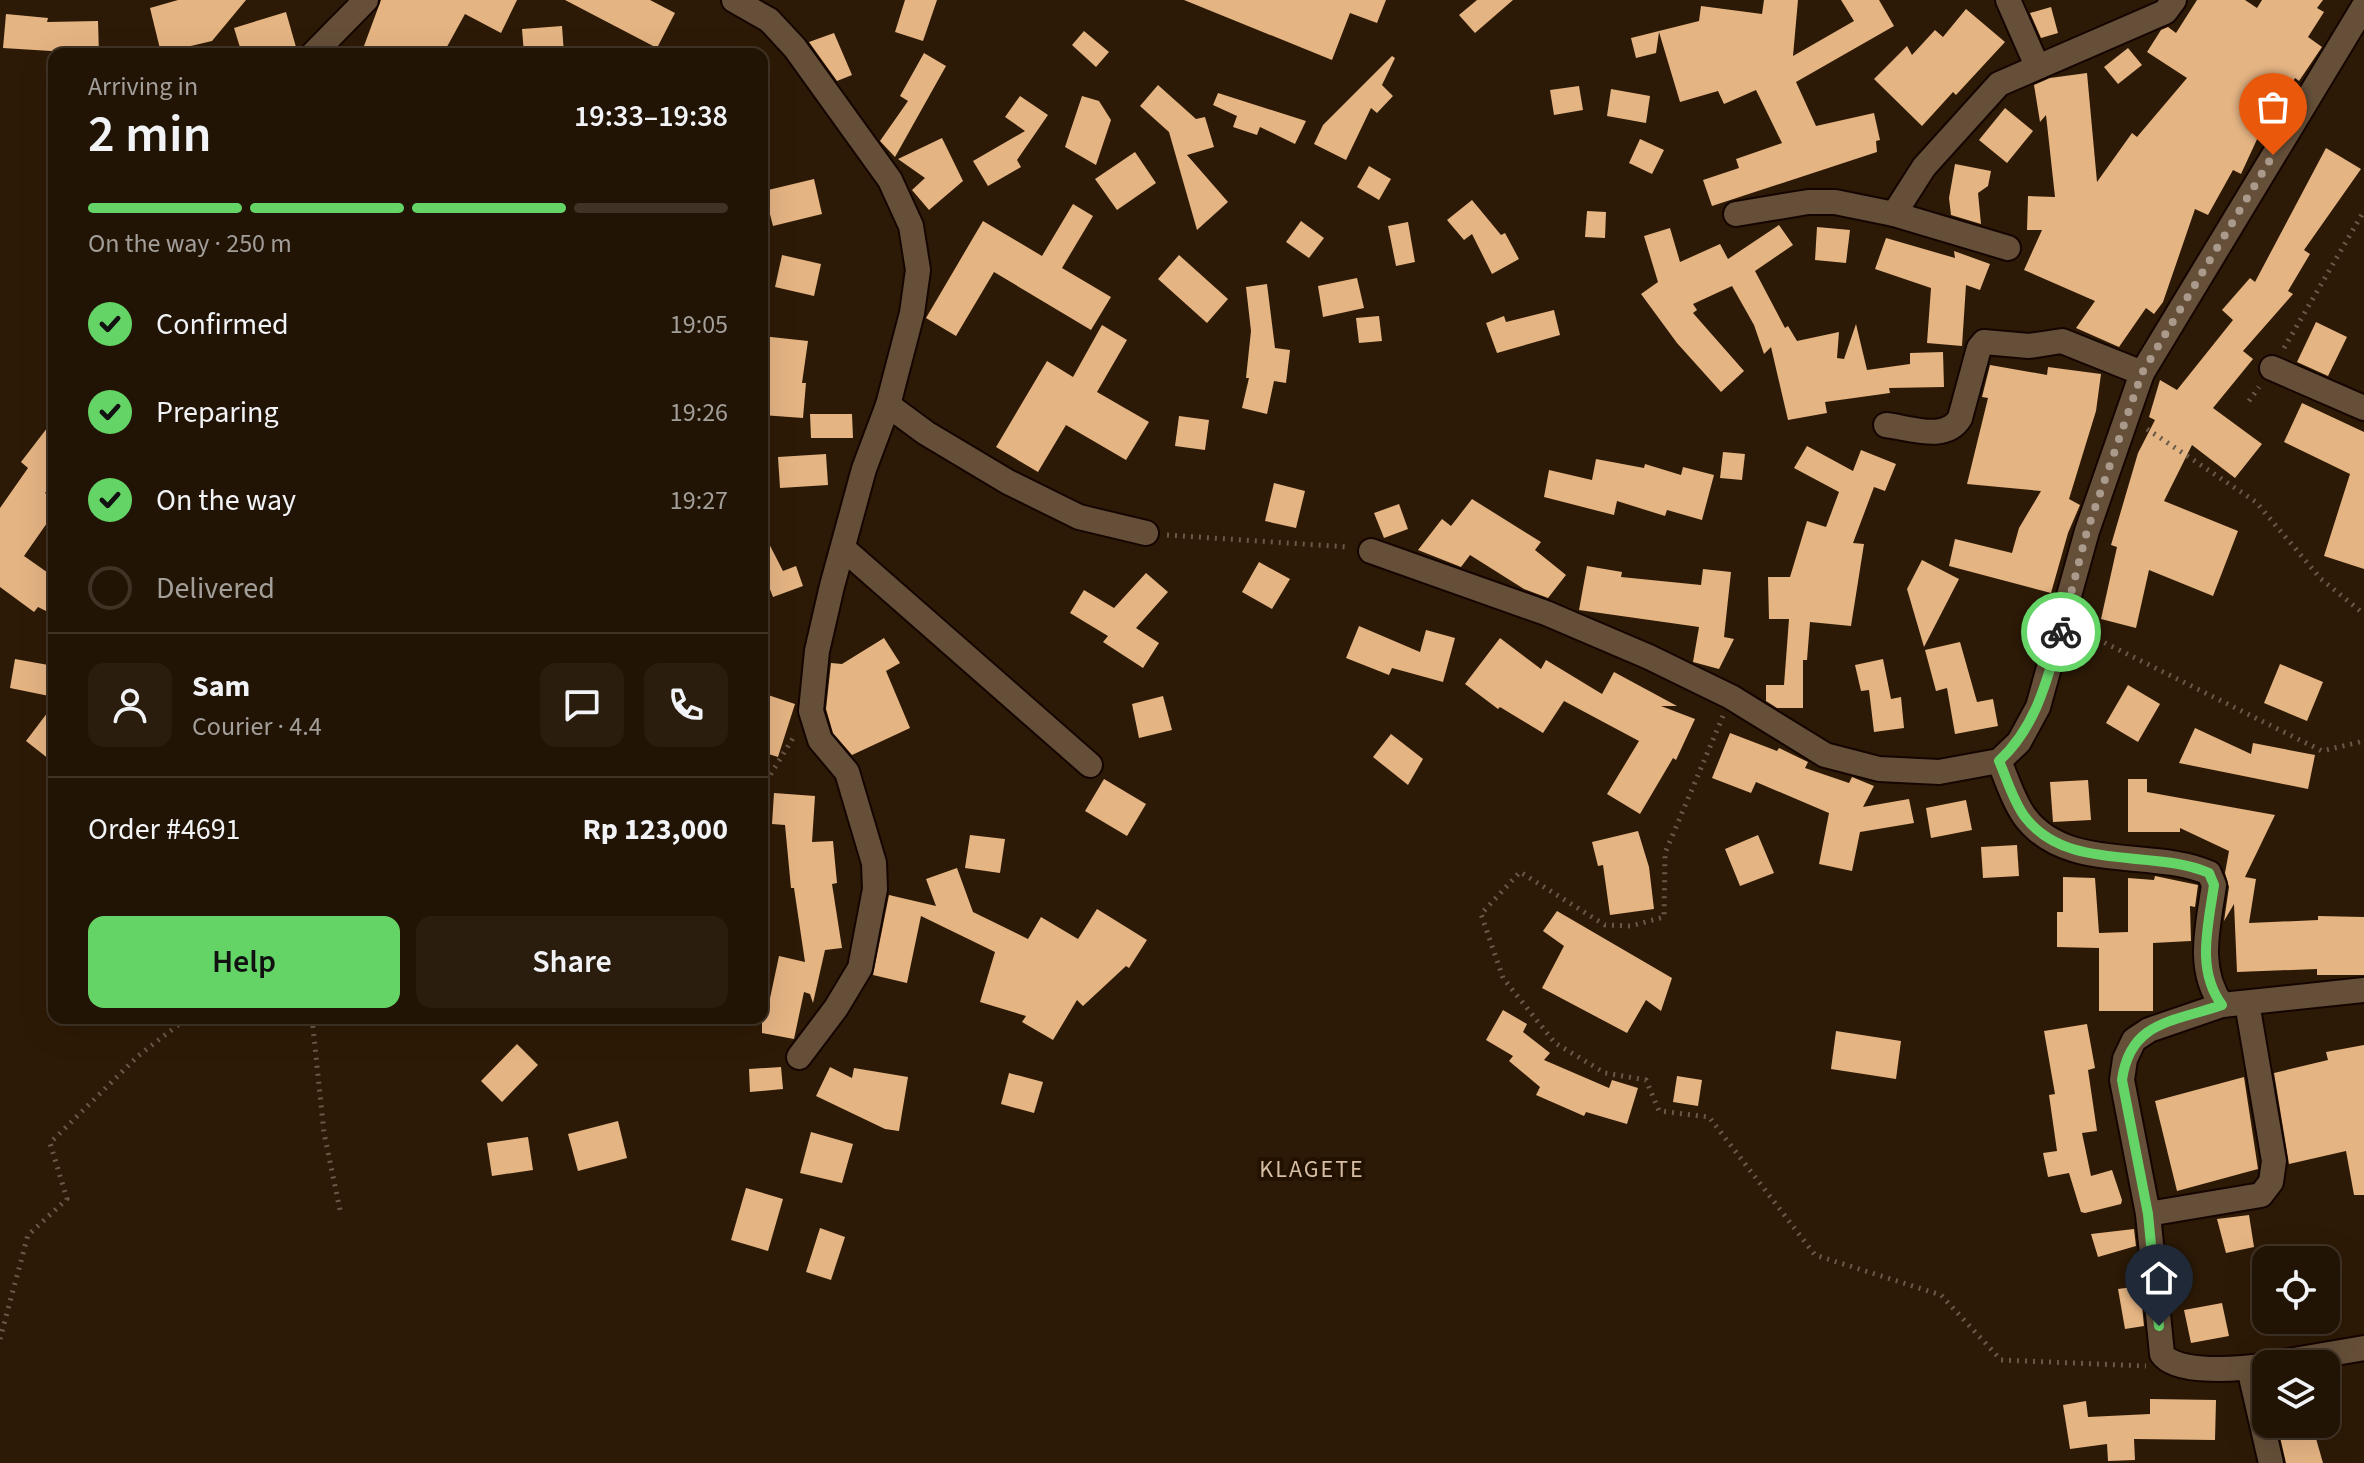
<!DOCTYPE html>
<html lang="en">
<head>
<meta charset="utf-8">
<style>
	:root { --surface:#221404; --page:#2a1d0e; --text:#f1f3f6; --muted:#a29e9a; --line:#3f3326; --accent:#65d467 }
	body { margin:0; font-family:"Source Sans 3",sans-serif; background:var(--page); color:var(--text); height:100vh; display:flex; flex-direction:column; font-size:30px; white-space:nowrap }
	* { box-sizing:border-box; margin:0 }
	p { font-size:26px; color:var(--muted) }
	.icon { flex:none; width:44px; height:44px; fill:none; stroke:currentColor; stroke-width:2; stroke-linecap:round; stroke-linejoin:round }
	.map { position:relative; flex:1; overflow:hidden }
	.sheet { position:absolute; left:48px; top:48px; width:720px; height:976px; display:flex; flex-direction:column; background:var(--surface); border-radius:16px; box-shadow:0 8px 32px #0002,0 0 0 2px var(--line) }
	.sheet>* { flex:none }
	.fabs { position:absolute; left:2252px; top:1246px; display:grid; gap:16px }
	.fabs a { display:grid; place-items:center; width:88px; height:88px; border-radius:16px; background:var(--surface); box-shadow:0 8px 32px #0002,0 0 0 2px var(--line); font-size:40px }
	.pin { position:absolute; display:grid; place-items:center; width:68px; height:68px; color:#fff; margin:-82px -34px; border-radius:50% 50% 50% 0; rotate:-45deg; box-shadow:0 0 8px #0007 }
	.pin .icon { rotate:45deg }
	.courier { position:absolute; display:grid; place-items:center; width:80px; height:80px; margin:-40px; border:6px solid #65d467; border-radius:50%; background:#fff; color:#222; box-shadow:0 2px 10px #0007 }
	.overview em { font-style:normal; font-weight:600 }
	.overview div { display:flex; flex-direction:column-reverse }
	.overview { display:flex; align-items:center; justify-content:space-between; height:136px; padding:0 40px }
	h1 { font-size:52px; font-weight:600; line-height:60px }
	.bar { display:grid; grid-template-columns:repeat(4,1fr); gap:12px 8px; align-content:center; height:96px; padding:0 40px }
	.bar i { height:10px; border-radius:6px; background:var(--line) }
	.bar .current { background:var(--accent) }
	.bar p { grid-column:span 4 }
	.line { display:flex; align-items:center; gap:20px; padding:0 40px; border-top:2px solid var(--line) }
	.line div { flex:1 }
	.round { display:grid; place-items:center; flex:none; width:84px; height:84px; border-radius:16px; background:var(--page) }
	ol { padding:0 40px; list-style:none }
	li { display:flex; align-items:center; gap:24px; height:88px }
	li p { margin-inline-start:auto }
	li .icon { padding:8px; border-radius:50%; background:var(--accent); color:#111; stroke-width:4 }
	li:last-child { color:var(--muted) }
	li i { width:44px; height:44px; border:4px solid var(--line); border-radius:50% }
	.button { display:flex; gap:16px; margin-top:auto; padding:16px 40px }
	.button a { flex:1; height:92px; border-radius:16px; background:var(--accent); color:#111; font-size:32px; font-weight:600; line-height:92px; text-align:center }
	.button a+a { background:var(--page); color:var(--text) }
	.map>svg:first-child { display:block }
	.building { fill:#e5b483 }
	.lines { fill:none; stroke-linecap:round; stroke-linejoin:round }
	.minor-casing { stroke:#150500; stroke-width:28 }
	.path { stroke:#6a5947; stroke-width:5; stroke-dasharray:2 6; stroke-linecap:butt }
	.minor { stroke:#654f39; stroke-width:24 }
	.done { stroke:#a99a8b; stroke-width:8; stroke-dasharray:0 14.4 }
	.route { stroke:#65d467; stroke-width:10 }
	.labels { text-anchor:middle; stroke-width:8; stroke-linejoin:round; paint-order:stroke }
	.quarter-label { font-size:24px; letter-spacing:2px; fill:#d6bda4; stroke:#231100 }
</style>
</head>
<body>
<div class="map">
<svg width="2364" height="1463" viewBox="0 0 2364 1463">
	<rect width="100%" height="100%" fill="#2d1a06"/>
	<g class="building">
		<polygon points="178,0 246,0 212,41 161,53 150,8"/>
		<polygon points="381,0 517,0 501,33 465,14 443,54 361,54"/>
		<polygon points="565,0 650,0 675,13 657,48"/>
		<polygon points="905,0 937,0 923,41 895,32"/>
		<polygon points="1184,0 1386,0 1377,23 1350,13 1332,60"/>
		<polygon points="1477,0 1513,0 1475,33 1459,15"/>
		<polygon points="1764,0 1798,0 1793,56 1854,21 1841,0 1879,0 1894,26 1796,82 1816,126 1874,113 1880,140 1876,141 1877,152 1712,206 1703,180 1739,168 1736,159 1782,143 1756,90 1724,104 1718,91 1680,102 1659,32 1656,53 1636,58 1631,38 1699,21 1701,6 1762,14"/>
		<polygon points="2197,0 2245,0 2257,8 2262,0 2323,0 2317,8 2324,12 2308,37 2322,47 2299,81 2295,78 2259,135 2241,174 2233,170 2208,215 2195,209 2163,302 2154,314 2146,308 2119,347 2076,328 2095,301 2024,270 2042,230 2027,230 2028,196 2055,197 2046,115 2040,122 2034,85 2050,78 2087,73 2097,182 2132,133 2137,137 2187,78 2147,52 2161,30 2168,27 2176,33"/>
		<polygon points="2051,7 2058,33 2041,38 2030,13"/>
		<polygon points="1966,9 2005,42 1956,95 1953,92 1922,126 1874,79 1907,46 1912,55 1935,30 1943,37"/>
		<polygon points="286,12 298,54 242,54 234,28"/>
		<polygon points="6,14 48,18 47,22 98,21 99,54 3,48"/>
		<polygon points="562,26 564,54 524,54 522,29"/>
		<polygon points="1084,31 1109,52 1096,67 1072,45"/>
		<polygon points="834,33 852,75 837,81 809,42"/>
		<polygon points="2128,48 2142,65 2118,84 2104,67"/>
		<polygon points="924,53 946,66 895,157 880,141 908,101 900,96"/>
		<polygon points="1392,56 1395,58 1382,85 1393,96 1377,113 1371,108 1346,160 1314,144 1323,125"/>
		<polygon points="1158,85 1196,119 1205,117 1214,147 1187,155 1228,202 1197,230 1169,132 1140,106"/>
		<polygon points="1579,86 1583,110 1554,115 1550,90"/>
		<polygon points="1611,89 1650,96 1646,123 1607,116"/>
		<polygon points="1218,93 1306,121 1295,144 1260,127 1257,135 1233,127 1237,116 1213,105"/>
		<polygon points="1020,96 1048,115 1017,160 1021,167 988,186 973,161 1025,131 1005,117"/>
		<polygon points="1082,96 1099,101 1111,120 1096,165 1065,147"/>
		<polygon points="2005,108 2033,131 2007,163 1979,140"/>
		<polygon points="942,138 963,181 929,210 912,190 925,178 898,159"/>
		<polygon points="1640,139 1664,150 1652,174 1629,163"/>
		<polygon points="2326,148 2361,169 2304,250 2310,254 2288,291 2293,294 2243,351 2253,359 2213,408 2262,444 2235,478 2192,445 2164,501 2238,531 2213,596 2149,570 2136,628 2101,619 2117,547 2111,545 2138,453 2155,420 2149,417 2160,380 2177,390 2233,320 2222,310 2250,278 2255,282"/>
		<polygon points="1135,152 1156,183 1117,210 1095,179"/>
		<polygon points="1955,164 1991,171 1988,186 1978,193 1981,224 1951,215 1949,198"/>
		<polygon points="1369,166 1391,179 1379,200 1357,187"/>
		<polygon points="814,179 822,214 773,226 764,191"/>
		<polygon points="1472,200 1501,235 1505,233 1519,259 1492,274 1472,234 1464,240 1447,220"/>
		<polygon points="1073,204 1093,216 1062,268 1111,297 1091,330 994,272 956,336 926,318 983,221 1042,256"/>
		<polygon points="1587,211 1606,212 1605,238 1585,237"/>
		<polygon points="1301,221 1324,238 1309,258 1286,242"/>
		<polygon points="1408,222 1415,262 1396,266 1388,226"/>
		<polygon points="1779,225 1793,245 1755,271 1785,328 1788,326 1797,341 1839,332 1837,358 1844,359 1856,324 1867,370 1910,364 1910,353 1943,352 1944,387 1889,388 1890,393 1825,402 1827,413 1788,420 1771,347 1764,354 1754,325 1732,286 1693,304 1697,310 1693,313 1744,371 1721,392 1677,343 1641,294 1658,282 1644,236 1670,228 1680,262 1720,244 1728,259"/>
		<polygon points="1817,227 1850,230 1846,263 1815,260"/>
		<polygon points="1886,238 1955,258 1954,251 1990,264 1980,290 1966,285 1962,346 1927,343 1931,288 1875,269"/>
		<polygon points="782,255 821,264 814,296 775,287"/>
		<polygon points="1179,255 1228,299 1207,323 1158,279"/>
		<polygon points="1357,278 1364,308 1323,317 1318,286"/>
		<polygon points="1267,284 1275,348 1290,350 1286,383 1274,381 1267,414 1242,408 1249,378 1246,378 1251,331 1246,287"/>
		<polygon points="1554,310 1560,335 1497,353 1486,323 1504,316 1506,322"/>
		<polygon points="1379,316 1382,341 1359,343 1356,318"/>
		<polygon points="2316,322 2347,337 2328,376 2297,362"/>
		<polygon points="1102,325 1127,340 1097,392 1149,422 1126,460 1066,425 1038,472 996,447 1047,361 1073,377"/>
		<polygon points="762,336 808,341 802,383 806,383 803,418 762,415"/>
		<polygon points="1990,365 2047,375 2048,367 2101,374 2096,411 2069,499 2080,505 2068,533 2051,593 1949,566 1955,539 2012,553 2019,528 2041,491 1967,484 1988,398 1982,397"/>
		<polygon points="2302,403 2364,432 2364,569 2324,556 2350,474 2284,442"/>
		<polygon points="810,414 852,414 853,438 811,438"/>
		<polygon points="1179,416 1209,420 1205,450 1175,446"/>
		<polygon points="54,419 54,481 45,493 54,499 54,513 24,556 54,577 54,615 38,607 34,612 0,587 0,508 28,468 21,462"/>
		<polygon points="1807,446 1853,471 1861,450 1896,464 1885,491 1874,487 1853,543 1864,544 1851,626 1810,622 1807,660 1803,660 1803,708 1777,708 1766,701 1766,685 1784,685 1789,619 1769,619 1768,577 1790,577 1807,521 1826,527 1839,492 1794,468"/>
		<polygon points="1723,452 1745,454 1742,480 1720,478"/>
		<polygon points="826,454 828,485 780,488 778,457"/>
		<polygon points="1596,459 1644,468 1645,464 1681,475 1683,467 1714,475 1702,520 1667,510 1665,516 1617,501 1614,515 1544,497 1549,470 1592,480"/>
		<polygon points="1274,483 1305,491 1296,528 1265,521"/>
		<polygon points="1472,499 1541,542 1535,550 1566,575 1548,598 1524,589 1470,555 1461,567 1418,550 1442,519 1451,526"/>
		<polygon points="1399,504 1408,529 1384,538 1374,513"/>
		<polygon points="762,530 783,571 796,566 803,586 773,597 762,569"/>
		<polygon points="1922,560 1959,579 1924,647 1907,589"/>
		<polygon points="1259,562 1290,579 1272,609 1242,592"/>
		<polygon points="1587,566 1622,572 1621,577 1701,585 1703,569 1731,572 1724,637 1734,639 1719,669 1693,662 1699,627 1579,610"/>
		<polygon points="1146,573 1168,592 1136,628 1159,643 1143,668 1103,642 1108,636 1070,613 1084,590 1114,608"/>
		<polygon points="1359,626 1420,652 1426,630 1455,638 1443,682 1392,668 1389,675 1346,658"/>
		<polygon points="884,638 900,663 886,671 910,728 852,755 833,733 826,709 831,663 842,664"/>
		<polygon points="1500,638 1541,669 1546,660 1602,694 1614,672 1677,706 1661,706 1695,719 1676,760 1673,758 1640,814 1607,794 1639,741 1564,701 1543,733 1500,707 1498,709 1465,684"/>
		<polygon points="1960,642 1977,702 1993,699 1998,726 1955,734 1947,688 1936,691 1925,650"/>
		<polygon points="15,659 54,666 54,697 10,688"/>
		<polygon points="1883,659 1891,699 1901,697 1904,728 1874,732 1869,690 1861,691 1855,665"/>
		<polygon points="2280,664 2323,682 2307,721 2264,703"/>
		<polygon points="2128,685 2160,704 2138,742 2106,723"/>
		<polygon points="762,693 795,704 778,757 762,752"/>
		<polygon points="1163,696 1172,730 1139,738 1132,704"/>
		<polygon points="54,704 54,763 26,741"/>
		<polygon points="2195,728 2251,754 2253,743 2315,755 2308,789 2179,763"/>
		<polygon points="1730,733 1777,751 1779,748 1808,762 1805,768 1849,783 1852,777 1874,786 1863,807 1909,799 1914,823 1860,832 1852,871 1819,864 1829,813 1756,782 1751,793 1712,778"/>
		<polygon points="1391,734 1423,759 1408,785 1373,757"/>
		<polygon points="1104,779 1146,804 1127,836 1085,811"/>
		<polygon points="2128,779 2147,779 2147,792 2275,815 2245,877 2256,879 2249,923 2318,920 2318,916 2364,917 2364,975 2317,975 2317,969 2237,972 2234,904 2224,921 2229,887 2225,873 2229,851 2180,828 2180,832 2128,832"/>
		<polygon points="2088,780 2091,820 2053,822 2050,782"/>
		<polygon points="774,793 815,796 812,842 833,841 837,883 832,884 842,948 825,950 813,1003 810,994 804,992 794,1039 762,1033 762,1002 769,1003 779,956 805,962 794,888 791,888 785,825 772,824"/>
		<polygon points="1966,800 1972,830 1931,838 1926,808"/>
		<polygon points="1638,831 1649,867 1654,909 1610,915 1603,865 1598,866 1592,842"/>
		<polygon points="970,835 1005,839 1000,873 965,868"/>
		<polygon points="1758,835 1774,873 1740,886 1725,849"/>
		<polygon points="2017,845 2019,876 1983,878 1981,847"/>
		<polygon points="957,868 973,912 1028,939 1041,917 1078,939 1097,909 1147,940 1129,968 1126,966 1083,1006 1077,1000 1053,1040 1022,1022 1026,1016 980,1002 995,952 921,916 907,983 873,975 889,895 936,906 926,879"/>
		<polygon points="2155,876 2198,885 2195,907 2190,906 2191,941 2153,943 2153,1011 2099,1011 2099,948 2057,947 2057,912 2063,912 2063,877 2095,878 2099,933 2128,932 2128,878 2154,880"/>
		<polygon points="1557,911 1672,978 1661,1011 1646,1000 1627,1033 1542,988 1564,946 1543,931"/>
		<polygon points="1503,1010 1527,1024 1523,1032 1550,1053 1544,1060 1609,1088 1612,1080 1638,1088 1627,1124 1586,1112 1584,1116 1536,1095 1540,1087 1509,1061 1513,1056 1486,1040"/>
		<polygon points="2087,1024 2095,1068 2088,1070 2097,1131 2082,1133 2091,1176 2112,1170 2122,1200 2121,1204 2085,1213 2081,1212 2069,1173 2048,1177 2043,1153 2057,1151 2049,1095 2055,1094 2044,1031"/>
		<polygon points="1836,1031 1901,1041 1896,1079 1831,1069"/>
		<polygon points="517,1044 538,1065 502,1102 481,1081"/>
		<polygon points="2364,1045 2364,1195 2354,1195 2346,1151 2289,1164 2274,1073 2328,1060 2326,1052"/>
		<polygon points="781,1067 783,1089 750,1092 749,1069"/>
		<polygon points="830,1067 852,1078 854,1068 908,1077 899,1131 885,1129 816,1096"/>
		<polygon points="1009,1073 1043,1082 1034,1113 1001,1104"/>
		<polygon points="1677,1076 1702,1080 1698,1106 1673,1102"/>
		<polygon points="2244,1077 2258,1169 2177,1191 2155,1101"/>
		<polygon points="618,1121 627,1158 578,1171 568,1134"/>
		<polygon points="811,1132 853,1144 842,1183 800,1173"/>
		<polygon points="528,1137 533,1170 492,1176 487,1143"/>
		<polygon points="746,1188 783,1199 768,1251 731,1240"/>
		<polygon points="2249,1215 2254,1247 2226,1253 2217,1219"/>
		<polygon points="820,1228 845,1237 831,1280 806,1272"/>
		<polygon points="2134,1229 2136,1246 2098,1257 2091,1234"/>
		<polygon points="2140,1286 2144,1326 2125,1329 2118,1289"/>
		<polygon points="2222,1303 2229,1336 2191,1343 2184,1310"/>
		<polygon points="2150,1399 2216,1400 2215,1440 2134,1439 2135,1460 2108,1461 2107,1444 2070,1449 2063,1405 2086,1401 2088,1417 2150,1414"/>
		<polygon points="2277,1424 2306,1424 2309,1437 2315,1435 2323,1463 2286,1463"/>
	</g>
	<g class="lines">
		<defs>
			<g id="minor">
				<polyline points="734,0 769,20 795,48 890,180 911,226 918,270 912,313 888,405 926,433 1008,482 1079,517 1146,533"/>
				<polyline points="2008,0 2037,66"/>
				<polyline points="313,54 366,0"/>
				<polyline points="1736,214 1808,202 1835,202 1894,214 1924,167 1999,84 2165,12 2174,0"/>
				<polyline points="1894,214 2008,248"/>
				<polyline points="2272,368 2364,408"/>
				<path d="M1886 425C1911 428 1946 442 1960 418L1979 348 1984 342 2029 346 2062 341 2142 373"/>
				<polyline points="845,550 1090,765"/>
				<polyline points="1371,551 1546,613 1649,657 1731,697 1825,755 1879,769 1939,772 1999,761 2019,742 2038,707 2087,531 2142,373 2364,6"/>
				<path d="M1999 761C2007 779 2013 801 2025 817 2067 873 2152 848 2209 873L2214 885C2208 927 2196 969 2222 1005"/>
				<polyline points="799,1057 836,1008 860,968 875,889 874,863 847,772 820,740 811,711 817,651 832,586 864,469 888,405"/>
				<polyline points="2148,1214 2261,1195 2271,1182 2274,1161 2247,1003"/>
				<polyline points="2271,1364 2364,1348"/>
				<path d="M2266 1365C2242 1369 2176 1375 2162 1354L2148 1214 2122 1080 2125 1059 2134 1040 2149 1030 2222 1005 2364 990"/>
				<polyline points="2249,1368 2271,1463"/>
			</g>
		</defs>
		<use href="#minor" class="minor-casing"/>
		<g class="path">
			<polyline points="2284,348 2364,211"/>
			<polyline points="2249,401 2259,387"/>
			<polyline points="2147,429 2256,502 2321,579 2364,614"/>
			<polyline points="1167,535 1348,547"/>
			<polyline points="2083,632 2322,751 2364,741"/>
			<polyline points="1723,716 1665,853 1664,917 1631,926 1605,925 1520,872 1481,914 1503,978 1555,1043 1605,1073 1646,1080 1659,1111 1709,1117 1815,1255 1941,1295 2001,1360 2146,1366"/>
			<polyline points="762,788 795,735"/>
			<polyline points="312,1018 324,1133 340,1210"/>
			<polyline points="0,1339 28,1235 67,1199 50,1143 138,1056 187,1018"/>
		</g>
		<use href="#minor" class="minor"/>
	</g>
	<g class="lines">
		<polyline class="done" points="2061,632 2087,531 2142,373 2273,155"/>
		<path class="route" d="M2061 632C2047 679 2037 726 1999 761 2007 779 2013 801 2025 817 2068 873 2152 848 2209 873L2214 885C2208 927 2196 970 2222 1005 2173 1022 2130 1021 2122 1080L2148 1214 2159 1326"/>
	</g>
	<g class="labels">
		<g class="quarter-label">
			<text x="1312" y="1177">KLAGETE</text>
		</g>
	</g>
</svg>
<div class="fabs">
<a><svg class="icon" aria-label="locate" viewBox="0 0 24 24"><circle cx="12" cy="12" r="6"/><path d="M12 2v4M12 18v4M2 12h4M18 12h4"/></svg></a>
<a><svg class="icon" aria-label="layers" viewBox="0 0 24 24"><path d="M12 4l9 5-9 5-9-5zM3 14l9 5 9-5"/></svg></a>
</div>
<div class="pin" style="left:2273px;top:155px;background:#ea580c"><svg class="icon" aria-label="bag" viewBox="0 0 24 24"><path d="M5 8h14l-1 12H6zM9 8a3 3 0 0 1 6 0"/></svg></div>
<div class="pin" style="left:2159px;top:1326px;background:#1f2937"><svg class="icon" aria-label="home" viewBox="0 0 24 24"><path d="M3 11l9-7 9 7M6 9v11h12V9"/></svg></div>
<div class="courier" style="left:2061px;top:632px"><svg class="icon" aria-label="bike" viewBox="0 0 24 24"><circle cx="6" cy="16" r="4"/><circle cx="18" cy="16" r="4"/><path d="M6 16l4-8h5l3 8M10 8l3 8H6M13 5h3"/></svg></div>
<section class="sheet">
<div class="overview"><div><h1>2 min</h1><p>Arriving in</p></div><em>19:33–19:38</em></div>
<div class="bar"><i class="current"></i><i class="current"></i><i class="current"></i><i></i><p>On the way · 250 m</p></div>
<ol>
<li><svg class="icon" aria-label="check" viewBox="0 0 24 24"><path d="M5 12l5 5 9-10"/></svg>Confirmed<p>19:05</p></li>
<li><svg class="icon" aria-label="check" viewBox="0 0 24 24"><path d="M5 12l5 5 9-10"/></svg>Preparing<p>19:26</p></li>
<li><svg class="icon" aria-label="check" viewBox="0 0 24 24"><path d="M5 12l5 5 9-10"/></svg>On the way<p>19:27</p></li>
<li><i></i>Delivered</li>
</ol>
<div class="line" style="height:144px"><a class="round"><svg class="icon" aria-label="person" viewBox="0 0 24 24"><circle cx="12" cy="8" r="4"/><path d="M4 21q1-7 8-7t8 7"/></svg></a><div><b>Sam</b><p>Courier · 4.4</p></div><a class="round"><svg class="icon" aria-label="chat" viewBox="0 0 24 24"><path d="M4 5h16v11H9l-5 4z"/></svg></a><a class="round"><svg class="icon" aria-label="phone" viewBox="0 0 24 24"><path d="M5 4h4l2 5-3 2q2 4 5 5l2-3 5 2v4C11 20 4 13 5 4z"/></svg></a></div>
<div class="line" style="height:104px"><div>Order #4691</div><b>Rp 123,000</b></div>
<div class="button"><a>Help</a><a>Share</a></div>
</section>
</div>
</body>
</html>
